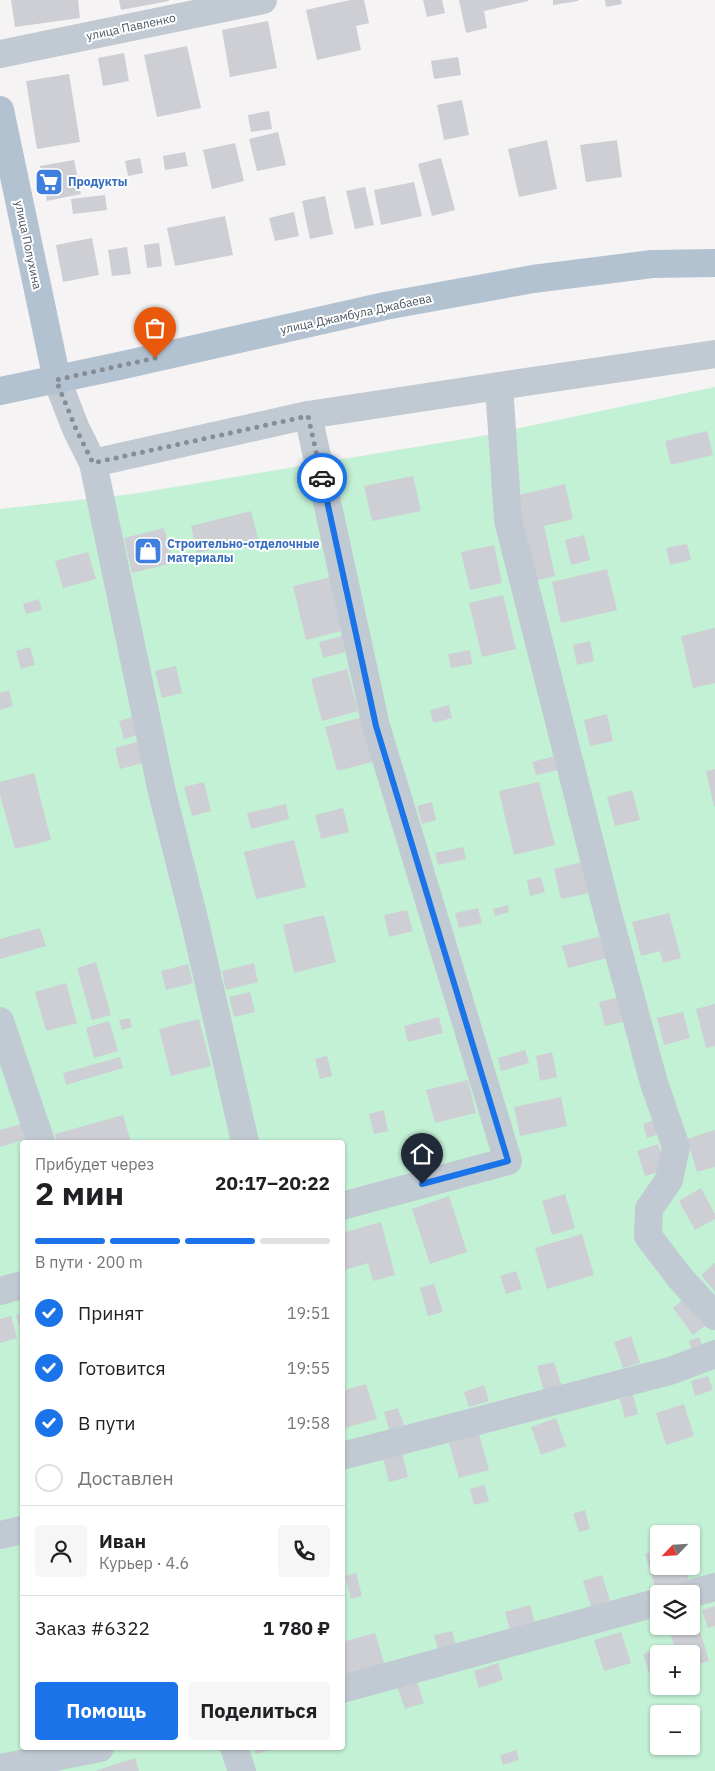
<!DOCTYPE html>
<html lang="ru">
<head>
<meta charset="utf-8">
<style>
	:root { --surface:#fff; --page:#f6f6f6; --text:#202124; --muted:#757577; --line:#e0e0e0; --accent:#1a73e8 }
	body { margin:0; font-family:"IBM Plex Sans",sans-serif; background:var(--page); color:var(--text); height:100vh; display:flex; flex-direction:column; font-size:19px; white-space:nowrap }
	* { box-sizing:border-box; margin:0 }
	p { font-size:16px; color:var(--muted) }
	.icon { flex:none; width:28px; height:28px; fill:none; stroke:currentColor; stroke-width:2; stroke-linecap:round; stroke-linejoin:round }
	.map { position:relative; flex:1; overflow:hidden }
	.side { position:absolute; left:20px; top:1140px; width:325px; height:610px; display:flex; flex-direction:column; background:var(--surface); border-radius:5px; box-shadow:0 1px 4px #0004 }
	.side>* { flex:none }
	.needle { width:32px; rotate:245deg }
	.controls { position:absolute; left:650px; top:1525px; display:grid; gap:10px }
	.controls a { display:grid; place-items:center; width:50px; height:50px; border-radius:5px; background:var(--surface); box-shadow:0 1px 4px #0004; font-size:25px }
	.pin { position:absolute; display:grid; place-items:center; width:42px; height:42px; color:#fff; margin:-51px -21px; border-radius:50% 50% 50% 0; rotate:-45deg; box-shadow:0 0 5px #0007 }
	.pin .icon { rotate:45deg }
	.courier { position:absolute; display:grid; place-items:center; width:50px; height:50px; margin:-25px; border:4px solid #1a73e8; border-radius:50%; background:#fff; color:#222; box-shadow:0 1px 6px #0007 }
	.head em { font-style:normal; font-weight:700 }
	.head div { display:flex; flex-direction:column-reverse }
	.head { display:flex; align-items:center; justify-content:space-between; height:85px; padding:0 15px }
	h1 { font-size:32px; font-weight:700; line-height:38px }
	.bar { display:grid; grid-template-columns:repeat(4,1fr); gap:8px 5px; align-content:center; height:60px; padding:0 15px }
	.bar i { height:6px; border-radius:4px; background:var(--line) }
	.bar .active { background:var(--accent) }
	.bar p { grid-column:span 4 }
	.line { display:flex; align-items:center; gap:12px; padding:0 15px; border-top:1px solid var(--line) }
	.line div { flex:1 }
	.round { display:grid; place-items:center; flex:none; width:52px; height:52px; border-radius:5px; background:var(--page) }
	ol { padding:0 15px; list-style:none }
	li { display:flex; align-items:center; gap:15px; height:55px }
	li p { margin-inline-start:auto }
	li .icon { padding:5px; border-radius:50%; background:var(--accent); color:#fff; stroke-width:4 }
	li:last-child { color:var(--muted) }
	li i { width:28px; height:28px; border:2px solid var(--line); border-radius:50% }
	.action { display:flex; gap:10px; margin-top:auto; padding:10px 15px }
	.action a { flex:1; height:58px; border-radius:5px; background:var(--accent); color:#fff; font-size:20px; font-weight:700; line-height:58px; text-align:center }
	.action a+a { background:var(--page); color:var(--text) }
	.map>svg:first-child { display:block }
	.green { fill:#c3f1d5; fill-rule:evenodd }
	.building { fill:#cdcfd5 }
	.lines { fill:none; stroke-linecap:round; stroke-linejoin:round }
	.minor { stroke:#c1cad2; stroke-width:28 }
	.major { stroke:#b3c2d1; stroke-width:28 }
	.done { stroke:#868d94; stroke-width:5; stroke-dasharray:0 9 }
	.route { stroke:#1a73e8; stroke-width:6 }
	.labels { text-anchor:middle; stroke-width:4; stroke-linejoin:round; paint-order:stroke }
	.street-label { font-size:12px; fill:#4a5661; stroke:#fff }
	.shop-label { font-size:12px; font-weight:bold; fill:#366cbe; stroke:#fff; text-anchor:start }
</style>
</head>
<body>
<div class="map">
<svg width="715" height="1771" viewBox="0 0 715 1771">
	<rect width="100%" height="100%" fill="#f5f3f3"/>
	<path class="green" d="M715 387V1771H0V509L132 494 482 436ZM22 1142H342V1748H22ZM659 1534H691V1566H659ZM659 1594H691V1626H659ZM659 1654H691V1686H659ZM659 1714H691V1746H659Z"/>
	<g class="building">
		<polygon points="11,0 78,0 80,18 15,27"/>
		<polygon points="119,0 169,0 169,1 121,10"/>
		<polygon points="350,0 364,0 369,23 356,26 361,50 317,60 306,10"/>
		<polygon points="423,0 442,0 445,13 427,17"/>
		<polygon points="459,0 528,0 528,1 484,11 487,28 466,33"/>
		<polygon points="553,0 578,0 578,1 553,5"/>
		<polygon points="605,0 621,0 622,4 606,7"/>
		<polygon points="268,21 277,68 230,77 222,30"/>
		<polygon points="187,46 201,108 157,117 144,55"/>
		<polygon points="124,53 129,81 103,86 98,58"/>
		<polygon points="458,57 461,75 434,79 431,61"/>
		<polygon points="69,74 80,142 37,149 26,81"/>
		<polygon points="462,100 469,135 444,140 437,105"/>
		<polygon points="269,111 272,129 251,132 248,115"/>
		<polygon points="278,132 286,165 257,171 249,139"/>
		<polygon points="547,140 557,189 519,197 508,149"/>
		<polygon points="617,140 622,177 586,182 580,145"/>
		<polygon points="235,143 244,181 212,189 203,150"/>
		<polygon points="185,152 188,166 165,170 163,156"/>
		<polygon points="140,158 143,173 128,176 125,161"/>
		<polygon points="441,158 455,210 432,216 418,164"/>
		<polygon points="74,160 81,194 47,201 40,166"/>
		<polygon points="414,182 422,216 381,225 374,190"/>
		<polygon points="365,187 374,225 355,229 346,191"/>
		<polygon points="105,195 107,210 73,214 71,199"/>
		<polygon points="325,196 333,234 310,239 302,201"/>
		<polygon points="294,212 299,236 275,241 269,218"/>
		<polygon points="225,216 233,255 175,266 167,228"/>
		<polygon points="92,238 99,275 63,282 56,245"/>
		<polygon points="159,243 162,266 147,268 144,245"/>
		<polygon points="127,247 131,274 112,276 108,250"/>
		<polygon points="707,431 713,455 671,465 665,441"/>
		<polygon points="413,476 421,511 372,521 364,486"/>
		<polygon points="565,484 573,519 544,526 555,576 534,581 515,496"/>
		<polygon points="251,511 258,539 197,553 191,526"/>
		<polygon points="164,528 173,563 132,573 124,538"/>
		<polygon points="584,535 590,560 571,565 565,540"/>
		<polygon points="687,544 691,560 670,565 666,548"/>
		<polygon points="494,545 502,583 470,590 461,552"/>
		<polygon points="88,552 96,579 63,588 55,561"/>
		<polygon points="607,569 617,610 561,623 552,582"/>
		<polygon points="332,577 345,630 306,640 293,586"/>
		<polygon points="503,595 516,649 482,657 469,603"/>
		<polygon points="39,599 42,610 26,614 23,604"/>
		<polygon points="715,628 715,683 693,688 681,636"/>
		<polygon points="346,635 350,651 323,658 319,642"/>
		<polygon points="590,641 594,661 577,665 573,645"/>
		<polygon points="30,647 35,665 21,669 16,651"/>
		<polygon points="470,650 472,664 451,668 448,654"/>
		<polygon points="176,666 182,693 162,698 155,671"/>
		<polygon points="347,669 358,711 322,721 311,679"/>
		<polygon points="9,690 13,706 0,710 0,693"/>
		<polygon points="449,705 452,718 433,723 430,710"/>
		<polygon points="607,714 613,741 590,746 584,720"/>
		<polygon points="136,716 141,734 124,739 119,721"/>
		<polygon points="363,717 376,761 337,771 325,727"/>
		<polygon points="141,741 147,762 120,769 115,748"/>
		<polygon points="559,755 563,769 536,775 532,762"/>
		<polygon points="715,769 715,806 714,806 706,771"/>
		<polygon points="34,773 51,840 15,849 0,795 0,782"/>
		<polygon points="204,782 211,811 192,816 184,787"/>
		<polygon points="539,782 555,845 514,855 499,791"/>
		<polygon points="632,790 640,820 615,826 607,797"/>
		<polygon points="432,802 436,820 422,824 417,806"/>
		<polygon points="286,804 289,819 251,829 247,813"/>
		<polygon points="343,808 349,832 321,839 315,815"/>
		<polygon points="294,840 306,887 256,899 244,852"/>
		<polygon points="463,847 466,859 438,865 435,853"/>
		<polygon points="586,861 594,892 561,899 554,869"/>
		<polygon points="541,877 545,892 530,896 527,880"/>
		<polygon points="508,905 509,912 495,916 493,909"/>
		<polygon points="478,908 482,923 459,928 455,913"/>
		<polygon points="407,910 413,931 389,937 384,915"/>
		<polygon points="669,913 681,958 663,963 660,951 641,956 632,922"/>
		<polygon points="324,915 336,962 294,973 283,925"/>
		<polygon points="40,928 46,946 0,959 0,939"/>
		<polygon points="610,934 615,956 568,968 562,946"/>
		<polygon points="96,962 111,1015 92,1020 77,968"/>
		<polygon points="254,963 258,982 226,990 222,971"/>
		<polygon points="188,964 193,983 166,990 161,971"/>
		<polygon points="66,983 77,1023 46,1031 35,992"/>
		<polygon points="250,992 255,1012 234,1017 229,997"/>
		<polygon points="624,996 631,1020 605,1026 599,1002"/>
		<polygon points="715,1004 715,1046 706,1048 696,1009"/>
		<polygon points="683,1012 690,1038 664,1045 657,1018"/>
		<polygon points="439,1017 443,1033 408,1042 404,1026"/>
		<polygon points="130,1018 132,1027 122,1030 119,1020"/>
		<polygon points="199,1019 211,1066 171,1076 159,1029"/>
		<polygon points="109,1021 118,1051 94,1058 86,1028"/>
		<polygon points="525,1050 529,1063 501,1071 498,1058"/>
		<polygon points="552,1052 557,1077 540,1081 536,1056"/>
		<polygon points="327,1056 332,1076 320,1079 315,1059"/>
		<polygon points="120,1057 123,1068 66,1085 63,1073"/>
		<polygon points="468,1080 476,1113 435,1123 426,1090"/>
		<polygon points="561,1097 567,1126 520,1136 514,1107"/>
		<polygon points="384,1110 388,1131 374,1134 369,1114"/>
		<polygon points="123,1115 131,1142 57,1142 55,1134"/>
		<polygon points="659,1118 663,1133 647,1138 643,1124"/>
		<polygon points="21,1124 26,1139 0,1147 0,1130"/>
		<polygon points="715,1130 715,1167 697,1172 687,1139"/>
		<polygon points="658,1144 666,1170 645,1176 637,1151"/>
		<polygon points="701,1188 715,1214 715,1219 695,1230 679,1201"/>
		<polygon points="565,1194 575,1228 552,1235 542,1201"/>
		<polygon points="449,1196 467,1252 430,1264 412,1209"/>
		<polygon points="381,1222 395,1275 373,1281 368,1263 345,1270 342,1262 342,1233"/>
		<polygon points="582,1234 594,1275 547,1289 535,1248"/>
		<polygon points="715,1263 715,1292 701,1275"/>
		<polygon points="516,1271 522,1289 506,1294 500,1276"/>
		<polygon points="434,1284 443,1312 428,1316 420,1288"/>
		<polygon points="685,1298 706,1325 693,1335 673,1308"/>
		<polygon points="22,1313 22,1335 16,1315"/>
		<polygon points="11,1316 17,1338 0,1343 0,1319"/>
		<polygon points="631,1336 640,1363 623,1368 614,1342"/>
		<polygon points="699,1337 703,1348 692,1352 689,1341"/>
		<polygon points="554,1362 562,1387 544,1392 537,1366"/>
		<polygon points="708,1376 713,1390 695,1396 691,1381"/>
		<polygon points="366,1384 377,1419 345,1428 342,1419 342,1391"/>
		<polygon points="484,1385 489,1401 469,1407 464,1392"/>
		<polygon points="633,1395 638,1414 625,1418 620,1399"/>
		<polygon points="684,1404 694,1436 666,1445 656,1413"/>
		<polygon points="398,1408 405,1428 390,1432 384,1412"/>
		<polygon points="556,1418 566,1446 541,1455 531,1427"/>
		<polygon points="479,1434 489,1470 459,1478 449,1443"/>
		<polygon points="402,1453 408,1477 389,1482 383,1458"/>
		<polygon points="484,1485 489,1501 474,1505 470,1489"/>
		<polygon points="585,1510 590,1529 579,1532 573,1514"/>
		<polygon points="659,1550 659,1566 685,1566 690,1583 657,1594 645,1554"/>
		<polygon points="356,1573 362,1596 351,1599 345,1576"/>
		<polygon points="602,1575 612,1607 593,1613 583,1581"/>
		<polygon points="530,1605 535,1623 510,1630 505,1612"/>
		<polygon points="715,1606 715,1626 708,1628 702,1610"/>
		<polygon points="697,1621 709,1661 691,1666 691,1654 677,1654 669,1630 680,1626 691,1626 691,1622"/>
		<polygon points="452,1631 456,1645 438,1650 434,1635"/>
		<polygon points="621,1632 631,1663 604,1671 594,1640"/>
		<polygon points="375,1633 385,1666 342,1678 342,1642"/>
		<polygon points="657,1649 659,1655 659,1670 649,1673 643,1654"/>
		<polygon points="498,1663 503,1680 479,1688 474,1671"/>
		<polygon points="416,1679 424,1703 405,1709 397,1686"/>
		<polygon points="254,1748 275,1748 256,1754"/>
		<polygon points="516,1750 519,1760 503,1765 500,1755"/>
		<polygon points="135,1758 139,1771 95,1771"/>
	</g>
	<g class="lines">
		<g class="minor">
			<polyline points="0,54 263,0"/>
			<polyline points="57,380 76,429 93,463 161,788 196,927 245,1142"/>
			<polyline points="499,386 715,354"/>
			<polyline points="308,415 376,726 508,1161 342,1206"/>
			<polyline points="93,463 308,415 499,386 508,520 607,910 654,1083 676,1147 669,1180 649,1209 648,1236 680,1278 715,1316"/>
			<polyline points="0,1021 41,1142"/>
			<polyline points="0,1291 22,1285"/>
			<polyline points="342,1456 670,1371 715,1354"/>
			<polyline points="0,1535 22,1530"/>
			<polyline points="689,1594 715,1587"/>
			<polyline points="342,1689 659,1602"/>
			<polyline points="234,1748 242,1771"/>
			<polyline points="0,1768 100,1748"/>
		</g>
		<g class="major">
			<polyline points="0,110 57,380"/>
			<polyline points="0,391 119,366 385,306 533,279 652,264 715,263"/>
		</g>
	</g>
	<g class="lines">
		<polyline class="done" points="155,358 56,380 76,429 93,463 308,416 322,478"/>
		<polyline class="route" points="322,478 376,726 508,1161 422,1184"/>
	</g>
	<defs>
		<symbol id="supermarket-square" viewBox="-11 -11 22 22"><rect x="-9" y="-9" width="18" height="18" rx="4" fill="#3f7fe0" stroke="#fff"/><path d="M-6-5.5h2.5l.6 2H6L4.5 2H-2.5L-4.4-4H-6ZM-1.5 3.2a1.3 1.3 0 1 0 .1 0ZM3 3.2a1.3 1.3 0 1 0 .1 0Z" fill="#fff"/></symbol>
		<symbol id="shop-square" viewBox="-11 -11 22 22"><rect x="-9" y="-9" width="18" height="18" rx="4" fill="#3f7fe0" stroke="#fff"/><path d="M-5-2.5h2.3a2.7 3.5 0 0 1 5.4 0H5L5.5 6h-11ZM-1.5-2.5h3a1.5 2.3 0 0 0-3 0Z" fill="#fff"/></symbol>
	</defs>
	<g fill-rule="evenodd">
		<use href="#supermarket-square" x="33" y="166" width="32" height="32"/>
		<use href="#shop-square" x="132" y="535" width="32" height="32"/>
	</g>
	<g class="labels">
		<g class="street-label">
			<text transform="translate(131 27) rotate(-12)" y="4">улица Павленко</text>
			<text transform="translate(28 245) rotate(78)" y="4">улица Полухина</text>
			<text transform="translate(356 314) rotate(-12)" y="4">улица Джамбула Джабаева</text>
		</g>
		<g class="shop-label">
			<text x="68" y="186">Продукты</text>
			<text x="167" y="548">Строительно-отделочные<tspan x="167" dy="14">материалы</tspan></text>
		</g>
	</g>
</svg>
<div class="controls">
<a><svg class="needle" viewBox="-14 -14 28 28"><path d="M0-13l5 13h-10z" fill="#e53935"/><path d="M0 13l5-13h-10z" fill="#757577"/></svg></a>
<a><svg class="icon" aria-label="layers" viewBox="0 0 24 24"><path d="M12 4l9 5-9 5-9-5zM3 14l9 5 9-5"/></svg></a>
<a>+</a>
<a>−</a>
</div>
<div class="pin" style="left:155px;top:358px;background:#ea580c"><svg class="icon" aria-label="bag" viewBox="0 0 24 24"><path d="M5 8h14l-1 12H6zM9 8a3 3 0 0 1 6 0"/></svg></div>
<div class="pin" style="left:422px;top:1184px;background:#1f2937"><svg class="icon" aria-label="home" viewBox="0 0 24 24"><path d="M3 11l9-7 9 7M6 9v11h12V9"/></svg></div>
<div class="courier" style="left:322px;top:478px"><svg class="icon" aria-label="car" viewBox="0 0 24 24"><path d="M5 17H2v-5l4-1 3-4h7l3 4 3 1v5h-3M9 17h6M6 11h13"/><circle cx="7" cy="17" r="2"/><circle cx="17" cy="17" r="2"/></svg></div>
<section class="side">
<div class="head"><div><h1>2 мин</h1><p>Прибудет через</p></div><em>20:17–20:22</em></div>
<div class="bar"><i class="active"></i><i class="active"></i><i class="active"></i><i></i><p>В пути · 200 m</p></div>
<ol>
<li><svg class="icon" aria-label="check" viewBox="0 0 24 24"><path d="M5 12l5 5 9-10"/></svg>Принят<p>19:51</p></li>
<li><svg class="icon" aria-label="check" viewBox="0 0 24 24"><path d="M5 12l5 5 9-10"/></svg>Готовится<p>19:55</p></li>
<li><svg class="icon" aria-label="check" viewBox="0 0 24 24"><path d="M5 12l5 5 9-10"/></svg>В пути<p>19:58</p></li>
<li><i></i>Доставлен</li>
</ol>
<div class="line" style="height:90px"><a class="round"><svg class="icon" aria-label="person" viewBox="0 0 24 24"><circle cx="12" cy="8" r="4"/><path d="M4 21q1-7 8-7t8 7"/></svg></a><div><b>Иван</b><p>Курьер · 4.6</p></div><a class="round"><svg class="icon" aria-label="phone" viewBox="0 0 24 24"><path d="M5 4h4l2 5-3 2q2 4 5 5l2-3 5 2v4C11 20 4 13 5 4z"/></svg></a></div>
<div class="line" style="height:65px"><div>Заказ #6322</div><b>1 780 ₽</b></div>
<div class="action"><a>Помощь</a><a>Поделиться</a></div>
</section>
</div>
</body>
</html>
